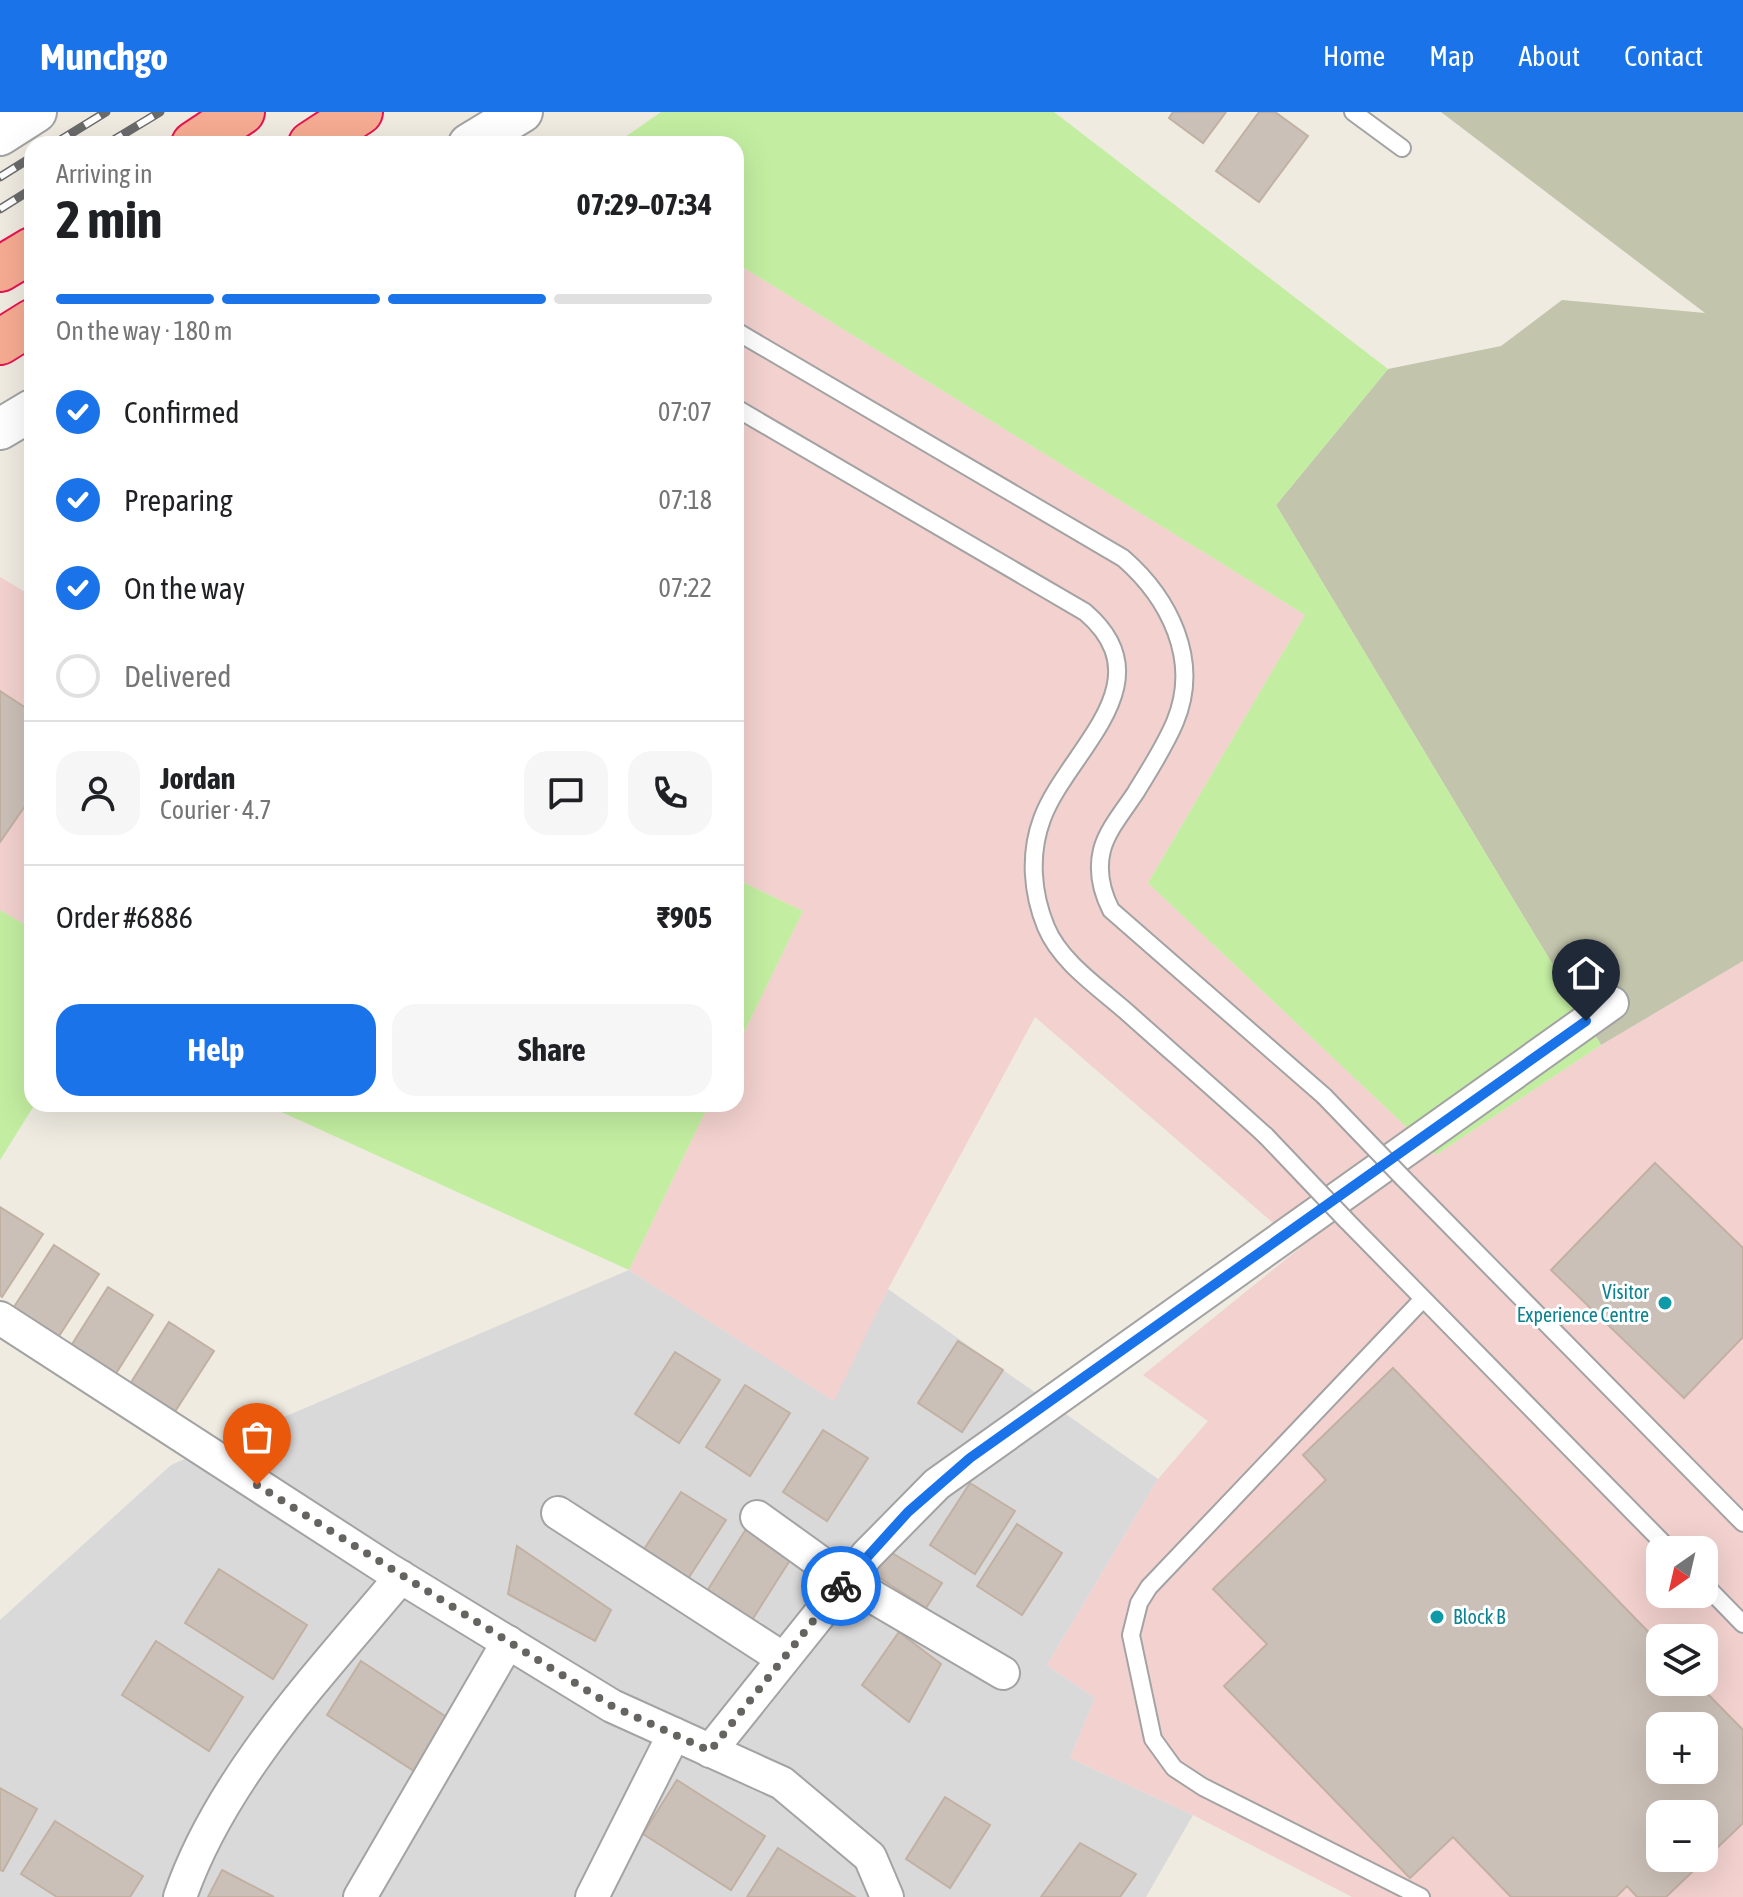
<!DOCTYPE html>
<html lang="en">
<head>
<meta charset="utf-8">
<style>
	:root { --surface:#fff; --page:#f6f6f6; --text:#202124; --muted:#757577; --line:#e0e0e0; --accent:#1a73e8 }
	body { margin:0; font-family:"Asap Condensed",sans-serif; background:var(--page); color:var(--text); height:100vh; display:flex; flex-direction:column; font-size:30px; white-space:nowrap }
	* { box-sizing:border-box; margin:0 }
	p { font-size:26px; color:var(--muted) }
	.icon { flex:none; width:44px; height:44px; fill:none; stroke:currentColor; stroke-width:2; stroke-linecap:round; stroke-linejoin:round }
	.map { position:relative; flex:1; overflow:hidden }
	.sheet { position:absolute; left:24px; top:24px; width:720px; height:976px; display:flex; flex-direction:column; background:var(--surface); border-radius:24px; box-shadow:0 8px 32px #0002 }
	.sheet>* { flex:none }
	.needle { width:52px; rotate:214deg }
	.tools { position:absolute; left:1646px; top:1424px; display:grid; gap:16px }
	.tools a { display:grid; place-items:center; width:72px; height:72px; border-radius:16px; background:var(--surface); box-shadow:0 8px 32px #0002; font-size:40px }
	.pin { position:absolute; display:grid; place-items:center; width:68px; height:68px; color:#fff; margin:-82px -34px; border-radius:50% 50% 50% 0; rotate:-45deg; box-shadow:0 0 8px #0007 }
	.pin .icon { rotate:45deg }
	.courier { position:absolute; display:grid; place-items:center; width:80px; height:80px; margin:-40px; border:6px solid #1a73e8; border-radius:50%; background:#fff; color:#222; box-shadow:0 2px 10px #0007 }
	.summary em { font-style:normal; font-weight:700 }
	.summary div { display:flex; flex-direction:column-reverse }
	.summary { display:flex; align-items:center; justify-content:space-between; height:136px; padding:0 32px }
	h1 { font-size:52px; font-weight:700; line-height:60px }
	.bar { display:grid; grid-template-columns:repeat(4,1fr); gap:12px 8px; align-content:center; height:96px; padding:0 32px }
	.bar i { height:10px; border-radius:6px; background:var(--line) }
	.bar .on { background:var(--accent) }
	.bar p { grid-column:span 4 }
	.line { display:flex; align-items:center; gap:20px; padding:0 32px; border-top:2px solid var(--line) }
	.line div { flex:1 }
	.round { display:grid; place-items:center; flex:none; width:84px; height:84px; border-radius:24px; background:var(--page) }
	ol { padding:0 32px; list-style:none }
	li { display:flex; align-items:center; gap:24px; height:88px }
	li p { margin-inline-start:auto }
	li .icon { padding:8px; border-radius:50%; background:var(--accent); color:#fff; stroke-width:4 }
	li:last-child { color:var(--muted) }
	li i { width:44px; height:44px; border:4px solid var(--line); border-radius:50% }
	.cta { display:flex; gap:16px; margin-top:auto; padding:16px 32px }
	.cta a { flex:1; height:92px; border-radius:24px; background:var(--accent); color:#fff; font-size:32px; font-weight:700; line-height:92px; text-align:center }
	.cta a+a { background:var(--page); color:var(--text) }
	header { display:flex; align-items:center; gap:48px; box-sizing:border-box; height:112px; padding:0 40px; background:var(--accent); color:#fff }
	header strong { font-size:38px }
	nav { display:flex; gap:44px; margin-inline-start:auto; font-size:28px }
	.map>svg:first-child { display:block }
	.residential { fill:#dad9d9 }
	.commercial { fill:#f2d1ce; fill-rule:evenodd }
	.construction { fill:#c2c4ac }
	.grass { fill:#c3eea1 }
	.building { fill:#cbc0b7; stroke:#c1b1a2; stroke-width:2; fill-rule:evenodd }
	.lines { fill:none; stroke-linecap:round; stroke-linejoin:round }
	.service-casing { stroke:#a3a3a3; stroke-width:20 }
	.minor-casing { stroke:#a3a3a3; stroke-width:36 }
	.tertiary-casing { stroke:#a3a3a3; stroke-width:44 }
	.trunk-casing { stroke:#e61451; stroke-width:48 }
	.service { stroke:#fff; stroke-width:16 }
	.minor { stroke:#fff; stroke-width:32 }
	.tertiary { stroke:#fff; stroke-width:40 }
	.trunk { stroke:#f6ac92; stroke-width:44 }
	.rail-casing { stroke:#6a6a6a; stroke-width:9 }
	.rail { stroke:#fff; stroke-width:6; stroke-dasharray:18; stroke-linecap:butt }
	.service-bridge-casing { stroke:#a3a3a3; stroke-width:20; stroke-linecap:butt }
	.service-bridge { stroke:#fff; stroke-width:16 }
	.done { stroke:#666461; stroke-width:8; stroke-dasharray:0 14.4 }
	.route { stroke:#1a73e8; stroke-width:10 }
	.culture-dot { fill:#0f9aa8; stroke:#fff; stroke-width:3 }
	.labels { text-anchor:middle; stroke-width:6; stroke-linejoin:round; paint-order:stroke }
	.culture-label { font-size:20px; fill:#0d838f; stroke:#fff; text-anchor:end }
</style>
</head>
<body>
<header>
<strong>Munchgo</strong>
<nav><a>Home</a><a>Map</a><a>About</a><a>Contact</a></nav>
</header>
<div class="map">
<svg width="1743" height="1785" viewBox="0 0 1743 1785">
	<rect width="100%" height="100%" fill="#efebe1"/>
	<polygon class="residential" points="629,1158 833,1288 888,1177 1158,1367 1047,1553 1095,1586 1070,1646 1193,1703 1146,1785 0,1785 0,1508 171,1353"/>
	<g class="commercial">
		<path d="M736 151 1305 503 1148 771 1436 1043 1601 933 1743 849V1785H1352L1193 1703 1070 1646 1095 1586 1047 1553 1158 1367 1208 1309 1143 1263 1301 1135 1035 905 888 1177 834 1289 629 1158 709 992H736V937L803 799 736 767ZM1660 1438H1704V1482H1660ZM1660 1526H1704V1570H1660ZM1660 1614H1704V1658H1660ZM1660 1702H1704V1746H1660Z"/>
		<polygon points="0,465 32,484 29,815 0,798"/>
	</g>
	<polygon class="construction" points="1441,0 1743,0 1743,849 1601,933 1276,393 1388,257 1501,234 1562,188 1705,201"/>
	<g class="grass">
		<polygon points="661,0 1054,0 1388,257 1276,393 1601,933 1436,1043 1148,771 1305,503 736,151 736,32 615,32"/>
		<polygon points="736,767 803,799 736,937"/>
		<polygon points="0,798 29,815 32,811 35,992 0,1048"/>
		<polygon points="264,992 709,992 629,1158"/>
	</g>
	<g class="building">
		<polygon points="1173,0 1226,0 1203,31 1169,6"/>
		<polygon points="1259,0 1275,0 1308,24 1259,90 1216,59"/>
		<polygon points="0,579 32,600 32,684 0,730"/>
		<polygon points="1655,1051 1743,1136 1743,1225 1684,1286 1551,1158"/>
		<polygon points="0,1095 43,1122 2,1185 0,1183"/>
		<polygon points="54,1133 99,1162 59,1224 14,1195"/>
		<polygon points="108,1175 153,1203 113,1266 69,1237"/>
		<polygon points="169,1210 214,1239 174,1301 130,1272"/>
		<polygon points="958,1229 1003,1258 962,1320 918,1291"/>
		<polygon points="675,1240 720,1268 679,1331 635,1302"/>
		<path d="M1393 1256 1660 1532V1570H1696L1743 1618V1711L1666 1785H1637L1627 1774 1616 1785H1511L1453 1725 1410 1766 1224 1574 1267 1532 1213 1477 1326 1368 1303 1343ZM1660 1614H1704V1658H1660ZM1660 1702H1704V1746H1660Z"/>
		<polygon points="745,1273 790,1301 750,1364 706,1335"/>
		<polygon points="823,1318 868,1346 827,1409 783,1380"/>
		<polygon points="970,1371 1015,1399 975,1462 930,1433"/>
		<polygon points="681,1380 726,1408 686,1470 641,1442"/>
		<polygon points="1017,1412 1062,1441 1022,1503 977,1474"/>
		<polygon points="746,1417 792,1445 752,1508 707,1479"/>
		<polygon points="517,1434 611,1498 595,1529 508,1482"/>
		<polygon points="892,1441 942,1471 926,1496 871,1460"/>
		<polygon points="219,1457 307,1513 273,1567 185,1511"/>
		<polygon points="899,1520 941,1552 909,1610 862,1573"/>
		<polygon points="156,1529 243,1585 209,1639 122,1583"/>
		<polygon points="361,1549 448,1606 414,1659 327,1603"/>
		<polygon points="677,1668 765,1724 731,1778 643,1722"/>
		<polygon points="0,1676 37,1697 3,1759 0,1758"/>
		<polygon points="945,1685 990,1713 950,1776 906,1747"/>
		<polygon points="55,1709 143,1764 130,1785 57,1785 21,1762"/>
		<polygon points="1080,1731 1136,1762 1120,1785 1041,1785"/>
		<polygon points="778,1736 855,1785 747,1785"/>
		<polygon points="222,1758 274,1785 208,1785"/>
	</g>
	<g class="lines">
		<defs>
			<g id="service">
				<polyline points="1353,0 1402,36"/>
				<path d="M736 219 1123 446C1169 486 1201 548 1175 610 1165 634 1150 657 1136 680 1125 697 1107 718 1102 738 1097 758 1102 780 1111 798L1324 984"/>
				<path d="M736 296 1085 500C1168 571 1067 639 1042 707 1029 742 1032 781 1046 815 1061 851 1100 876 1129 902 1175 943 1221 983 1266 1024"/>
				<polyline points="1403,1066 1743,1411"/>
				<polyline points="1346,1108 1670,1438"/>
				<polyline points="1704,1472 1743,1512"/>
				<polyline points="1421,1785 1203,1675 1174,1656 1153,1627 1131,1523 1139,1491 1149,1475 1422,1188"/>
			</g>
			<g id="minor">
				<polyline points="0,1206 386,1456 612,1594 782,1671 870,1745 887,1785"/>
				<polyline points="558,1401 782,1546"/>
				<polyline points="757,1405 846,1469 1003,1561"/>
				<polyline points="710,1639 867,1443 937,1372 1612,891"/>
				<path d="M180 1785C221 1665 321 1561 401 1465"/>
				<polyline points="360,1785 508,1530"/>
				<polyline points="592,1785 674,1622"/>
			</g>
			<g id="tertiary">
				<polyline points="0,23 36,0"/>
				<polyline points="469,32 522,0"/>
				<polyline points="0,317 32,298"/>
			</g>
			<g id="trunk">
				<polyline points="194,32 242,0"/>
				<polyline points="311,32 360,0"/>
				<polyline points="0,157 32,138"/>
				<polyline points="0,230 32,210"/>
			</g>
		</defs>
		<use href="#service" class="service-casing"/>
		<use href="#minor" class="minor-casing"/>
		<use href="#tertiary" class="tertiary-casing"/>
		<use href="#trunk" class="trunk-casing"/>
		<use href="#service" class="service"/>
		<use href="#minor" class="minor"/>
		<use href="#tertiary" class="tertiary"/>
		<use href="#trunk" class="trunk"/>
		<defs>
			<g id="rail">
				<polyline points="54,32 106,0"/>
				<polyline points="107,32 160,0"/>
				<polyline points="0,65 32,45"/>
				<polyline points="0,97 32,77"/>
			</g>
		</defs>
		<use href="#rail" class="rail-casing"/>
		<use href="#rail" class="rail"/>
		<defs>
			<g id="service-bridge">
				<polyline points="1324,984 1403,1066"/>
				<polyline points="1266,1024 1346,1108"/>
			</g>
		</defs>
		<use href="#service-bridge" class="service-bridge-casing"/>
		<use href="#service-bridge" class="service-bridge"/>
	</g>
	<g class="lines">
		<polyline class="done" points="257,1373 612,1594 710,1639 841,1474"/>
		<polyline class="route" points="841,1474 908,1400 970,1346 1586,909"/>
	</g>
	<g class="culture-dot">
		<circle cx="1665" cy="1191" r="8"/>
		<circle cx="1437" cy="1505" r="8"/>
	</g>
	<g class="labels">
		<g class="culture-label">
			<text x="1649" y="1187">Visitor<tspan x="1649" dy="23">Experience Centre</tspan></text>
			<text x="1453" y="1512" text-anchor="start">Block B</text>
		</g>
	</g>
</svg>
<div class="tools">
<a><svg class="needle" viewBox="-14 -14 28 28"><path d="M0-13l5 13h-10z" fill="#e53935"/><path d="M0 13l5-13h-10z" fill="#757577"/></svg></a>
<a><svg class="icon" aria-label="layers" viewBox="0 0 24 24"><path d="M12 4l9 5-9 5-9-5zM3 14l9 5 9-5"/></svg></a>
<a>+</a>
<a>−</a>
</div>
<div class="pin" style="left:257px;top:1373px;background:#ea580c"><svg class="icon" aria-label="bag" viewBox="0 0 24 24"><path d="M5 8h14l-1 12H6zM9 8a3 3 0 0 1 6 0"/></svg></div>
<div class="pin" style="left:1586px;top:909px;background:#1f2937"><svg class="icon" aria-label="home" viewBox="0 0 24 24"><path d="M3 11l9-7 9 7M6 9v11h12V9"/></svg></div>
<div class="courier" style="left:841px;top:1474px"><svg class="icon" aria-label="bike" viewBox="0 0 24 24"><circle cx="6" cy="16" r="4"/><circle cx="18" cy="16" r="4"/><path d="M6 16l4-8h5l3 8M10 8l3 8H6M13 5h3"/></svg></div>
<section class="sheet">
<div class="summary"><div><h1>2 min</h1><p>Arriving in</p></div><em>07:29–07:34</em></div>
<div class="bar"><i class="on"></i><i class="on"></i><i class="on"></i><i></i><p>On the way · 180 m</p></div>
<ol>
<li><svg class="icon" aria-label="check" viewBox="0 0 24 24"><path d="M5 12l5 5 9-10"/></svg>Confirmed<p>07:07</p></li>
<li><svg class="icon" aria-label="check" viewBox="0 0 24 24"><path d="M5 12l5 5 9-10"/></svg>Preparing<p>07:18</p></li>
<li><svg class="icon" aria-label="check" viewBox="0 0 24 24"><path d="M5 12l5 5 9-10"/></svg>On the way<p>07:22</p></li>
<li><i></i>Delivered</li>
</ol>
<div class="line" style="height:144px"><a class="round"><svg class="icon" aria-label="person" viewBox="0 0 24 24"><circle cx="12" cy="8" r="4"/><path d="M4 21q1-7 8-7t8 7"/></svg></a><div><b>Jordan</b><p>Courier · 4.7</p></div><a class="round"><svg class="icon" aria-label="chat" viewBox="0 0 24 24"><path d="M4 5h16v11H9l-5 4z"/></svg></a><a class="round"><svg class="icon" aria-label="phone" viewBox="0 0 24 24"><path d="M5 4h4l2 5-3 2q2 4 5 5l2-3 5 2v4C11 20 4 13 5 4z"/></svg></a></div>
<div class="line" style="height:104px"><div>Order #6886</div><b>₹905</b></div>
<div class="cta"><a>Help</a><a>Share</a></div>
</section>
</div>
</body>
</html>
